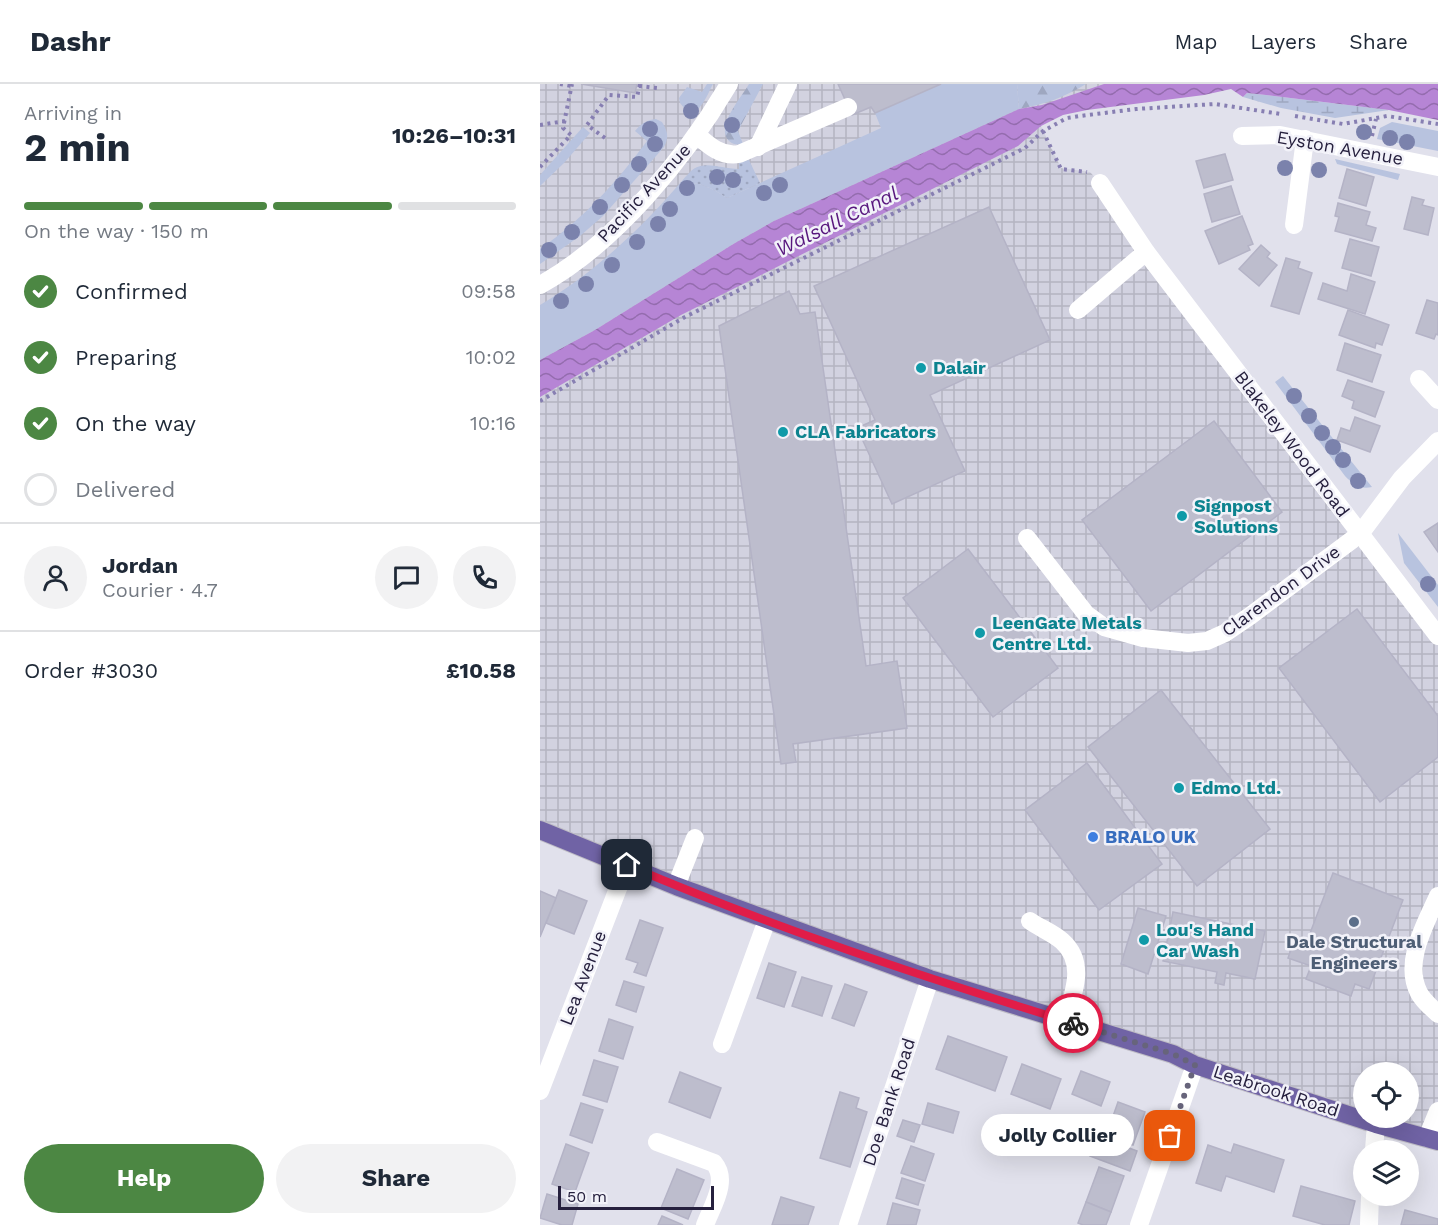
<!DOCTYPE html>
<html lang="en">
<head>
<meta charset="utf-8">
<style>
	:root { --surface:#fff; --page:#f2f2f3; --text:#1f2937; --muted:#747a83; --line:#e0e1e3; --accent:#4c8743 }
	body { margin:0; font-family:"Work Sans",sans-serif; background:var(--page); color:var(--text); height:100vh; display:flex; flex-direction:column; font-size:22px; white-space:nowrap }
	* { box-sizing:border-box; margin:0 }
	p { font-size:20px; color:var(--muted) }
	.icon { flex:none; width:33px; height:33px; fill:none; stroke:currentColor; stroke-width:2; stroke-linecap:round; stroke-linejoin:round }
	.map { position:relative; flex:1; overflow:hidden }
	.drawer { display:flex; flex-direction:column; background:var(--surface); width:540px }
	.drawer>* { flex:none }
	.controls { position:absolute; left:813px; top:978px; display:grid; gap:12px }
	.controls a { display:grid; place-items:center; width:66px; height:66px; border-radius:50%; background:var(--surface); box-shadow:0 6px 24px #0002; font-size:30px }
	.scale { position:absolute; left:18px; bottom:15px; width:156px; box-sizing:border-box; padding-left:6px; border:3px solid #26203e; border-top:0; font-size:16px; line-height:21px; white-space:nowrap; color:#26203e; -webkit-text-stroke:4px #f2f2f9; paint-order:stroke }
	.pin { position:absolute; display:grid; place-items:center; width:51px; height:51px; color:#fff; margin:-26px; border-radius:12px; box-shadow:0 3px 9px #0006 }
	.courier { position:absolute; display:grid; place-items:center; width:60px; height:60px; margin:-30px; border:4px solid #e11d48; border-radius:50%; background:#fff; color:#222; box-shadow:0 2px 8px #0007 }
	.bubble { position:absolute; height:42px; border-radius:21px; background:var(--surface); box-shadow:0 6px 24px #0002; font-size:20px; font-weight:700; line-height:42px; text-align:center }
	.headline em { font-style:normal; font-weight:700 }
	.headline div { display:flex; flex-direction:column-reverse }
	.headline { display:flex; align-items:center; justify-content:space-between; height:102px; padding:0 24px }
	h1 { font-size:39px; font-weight:700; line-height:45px }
	.bar { display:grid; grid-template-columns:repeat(4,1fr); gap:9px 6px; align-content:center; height:72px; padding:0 24px }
	.bar i { height:8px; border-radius:4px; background:var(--line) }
	.bar .current { background:var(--accent) }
	.bar p { grid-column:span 4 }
	.line { display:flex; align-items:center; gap:15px; padding:0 24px; border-top:2px solid var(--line) }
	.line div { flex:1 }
	.round { display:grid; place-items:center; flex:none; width:63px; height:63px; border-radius:32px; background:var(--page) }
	ol { padding:0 24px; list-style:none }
	li { display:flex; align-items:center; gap:18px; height:66px }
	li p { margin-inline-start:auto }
	li .icon { padding:6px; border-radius:50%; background:var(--accent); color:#fff; stroke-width:4 }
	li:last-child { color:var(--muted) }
	li i { width:33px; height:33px; border:3px solid var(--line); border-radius:50% }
	.button { display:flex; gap:12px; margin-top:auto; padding:12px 24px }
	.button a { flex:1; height:69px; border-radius:36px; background:var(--accent); color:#fff; font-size:24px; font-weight:700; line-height:69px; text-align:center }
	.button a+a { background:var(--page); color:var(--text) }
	header { display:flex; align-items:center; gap:36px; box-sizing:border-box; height:84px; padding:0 30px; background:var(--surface); border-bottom:2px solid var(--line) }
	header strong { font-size:28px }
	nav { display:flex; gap:33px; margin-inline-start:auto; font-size:21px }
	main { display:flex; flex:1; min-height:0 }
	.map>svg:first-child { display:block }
	.industrial { fill:url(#industrial-grid); fill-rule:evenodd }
	.green { fill:#b8c3df }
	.forest { fill:url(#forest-firs) }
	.wetland { fill:url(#wetland-marsh) }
	.garden { fill:url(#garden-dots) }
	.water { fill:url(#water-waves) }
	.building { fill:#bdbdcd; stroke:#b4b3c6; stroke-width:1.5 }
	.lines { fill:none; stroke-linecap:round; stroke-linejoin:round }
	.major-casing { stroke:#bebcc5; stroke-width:20 }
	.path { stroke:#877fb2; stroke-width:4; stroke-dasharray:3 4.5; stroke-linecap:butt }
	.minor { stroke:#fff; stroke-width:18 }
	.major { stroke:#7063a5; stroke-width:18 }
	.tree { fill:#7b82ac }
	.done { stroke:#67647b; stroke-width:6; stroke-dasharray:0 10.8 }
	.route { stroke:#e11d48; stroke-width:8 }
	.culture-dot { fill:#0f9aa8; stroke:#f2f2f9; stroke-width:2 }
	.shop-dot { fill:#3f7fe0; stroke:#f2f2f9; stroke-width:2 }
	.service-dot { fill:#5c6f8a; stroke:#f2f2f9; stroke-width:2 }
	.labels { text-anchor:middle; stroke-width:5; stroke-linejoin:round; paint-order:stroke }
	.street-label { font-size:18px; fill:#26203e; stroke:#f2f2f9 }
	.culture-label { font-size:18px; font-weight:bold; fill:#0d838f; stroke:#f2f2f9; text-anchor:start }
	.shop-label { font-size:18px; font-weight:bold; fill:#366cbe; stroke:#f2f2f9; text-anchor:start }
	.service-label { font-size:18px; font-weight:bold; fill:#4e5e75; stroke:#f2f2f9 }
	.water-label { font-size:20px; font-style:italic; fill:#58177e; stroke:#f2f2f9 }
</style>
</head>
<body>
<header>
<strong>Dashr</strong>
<nav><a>Map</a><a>Layers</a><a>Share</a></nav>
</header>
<main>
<section class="drawer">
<div class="headline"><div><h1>2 min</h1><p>Arriving in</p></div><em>10:26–10:31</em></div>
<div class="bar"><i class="current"></i><i class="current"></i><i class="current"></i><i></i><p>On the way · 150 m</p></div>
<ol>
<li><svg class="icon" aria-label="check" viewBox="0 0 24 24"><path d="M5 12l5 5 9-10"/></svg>Confirmed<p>09:58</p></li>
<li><svg class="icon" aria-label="check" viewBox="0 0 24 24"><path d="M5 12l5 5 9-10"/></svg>Preparing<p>10:02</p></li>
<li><svg class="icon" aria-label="check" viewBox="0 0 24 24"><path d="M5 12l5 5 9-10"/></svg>On the way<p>10:16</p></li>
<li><i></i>Delivered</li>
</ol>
<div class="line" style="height:108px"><a class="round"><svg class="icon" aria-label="person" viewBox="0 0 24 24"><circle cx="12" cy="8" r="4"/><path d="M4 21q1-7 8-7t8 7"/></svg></a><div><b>Jordan</b><p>Courier · 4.7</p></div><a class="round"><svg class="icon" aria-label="chat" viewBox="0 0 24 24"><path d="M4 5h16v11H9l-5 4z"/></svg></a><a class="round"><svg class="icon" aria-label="phone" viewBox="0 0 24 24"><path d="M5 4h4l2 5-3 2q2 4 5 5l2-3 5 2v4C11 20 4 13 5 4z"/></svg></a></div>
<div class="line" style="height:78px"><div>Order #3030</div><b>£10.58</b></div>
<div class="button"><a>Help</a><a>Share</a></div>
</section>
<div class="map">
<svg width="898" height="1141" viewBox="0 0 898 1141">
	<defs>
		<pattern id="industrial-grid" width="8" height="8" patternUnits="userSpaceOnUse" patternTransform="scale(1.5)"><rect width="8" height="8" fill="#d2d2e0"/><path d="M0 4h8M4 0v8" fill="none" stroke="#b4b4c1"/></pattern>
		<pattern id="forest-firs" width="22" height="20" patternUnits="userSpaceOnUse" patternTransform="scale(1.5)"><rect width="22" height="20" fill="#b8c3df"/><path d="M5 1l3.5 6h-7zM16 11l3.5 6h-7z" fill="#9ea7c0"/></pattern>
		<pattern id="wetland-marsh" width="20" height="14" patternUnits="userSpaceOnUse" patternTransform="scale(1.5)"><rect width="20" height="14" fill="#b8c3df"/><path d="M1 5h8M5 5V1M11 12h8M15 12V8" fill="none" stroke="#9ea7c0"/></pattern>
		<pattern id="garden-dots" width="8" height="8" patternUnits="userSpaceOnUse" patternTransform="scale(1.5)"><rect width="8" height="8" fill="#b8c3df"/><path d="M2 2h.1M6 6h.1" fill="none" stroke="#9ea7c0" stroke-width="1.8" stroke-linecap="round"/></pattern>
		<pattern id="water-waves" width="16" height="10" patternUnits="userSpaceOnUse" patternTransform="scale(1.5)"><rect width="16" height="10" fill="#b685d5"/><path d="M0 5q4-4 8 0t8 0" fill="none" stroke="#946cae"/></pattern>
	</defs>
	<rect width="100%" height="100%" fill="#e1e1ec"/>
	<path class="industrial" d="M0 0H605L585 5 499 38 521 84 550 88 560 99 606 168 898 552V1057L836 1040 655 981 633 970 390 895 136 802 0 746ZM824 988H868V1034H824Z"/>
	<g class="green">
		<path d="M167 0H173C167 11 162 27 149 30L140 19 139 14 147 3 162 8Z"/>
		<path d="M401 0H477L479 25 234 137 195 159 55 246 0 276V221C56 188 106 140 147 91L144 98C162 99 172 104 187 114L341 44 335 29Z"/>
		<path d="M116 35 122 38C128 48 129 53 124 63L63 132 40 152 0 180V165C43 135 76 99 107 57L95 47C101 40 106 36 116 35Z"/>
		<polygon points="852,38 898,47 898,67 837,55 840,44"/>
		<polygon points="43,43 50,49 24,79 0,102 0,91"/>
		<polygon points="795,75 860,90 858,96 797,80"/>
		<path d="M743 292 754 306 832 403C820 406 813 400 805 392L735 298Z"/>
		<polygon points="858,449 898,501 898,523 864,479"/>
	</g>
	<g class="forest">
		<path d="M209 0H223L198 47 203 60C197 61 194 61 189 57 175 43 201 14 209 0Z"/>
		<path d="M477 0H546C523 14 505 20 479 25Z"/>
	</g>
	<polygon class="wetland" points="707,9 726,11 849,26 795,34 741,24 703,13"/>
	<path class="garden" d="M209 76 220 99 187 114C172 104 162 99 143 98 157 71 176 85 199 85V77Z"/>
	<polygon class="water" points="564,0 898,0 898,36 849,26 726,11 707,9 703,13 691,5 664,11 547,26 523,31 501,42 478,62 141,231 0,313 0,276 55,246 195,159 234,137 479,25 502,21"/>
	<g class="building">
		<polygon points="41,0 97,0 95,9"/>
		<polygon points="298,0 401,0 335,29 331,23 312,31"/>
		<polygon points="685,70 693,96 664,104 656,77"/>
		<polygon points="807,85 834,93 826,122 799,114"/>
		<polygon points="691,102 700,130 672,138 664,110"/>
		<polygon points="872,113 884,116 882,121 894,124 888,151 864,145"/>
		<polygon points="798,119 830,128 826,141 836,144 832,157 795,147 799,133 795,132"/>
		<polygon points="449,123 510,256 390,311 425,387 352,420 317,344 335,336 274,202"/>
		<polygon points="702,132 713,160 708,162 710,166 679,180 665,147"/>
		<polygon points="810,155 839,163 831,192 802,184"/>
		<polygon points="721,161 730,169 727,173 737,181 719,202 699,185"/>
		<polygon points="746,174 760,178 758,184 772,189 759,230 731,222"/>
		<polygon points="811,190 835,198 825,230 778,215 783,199 807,207"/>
		<polygon points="249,207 260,230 275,228 326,582 357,577 367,644 253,660 256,678 241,680 179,242"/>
		<polygon points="887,216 898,219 898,251 896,250 894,255 876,249"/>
		<polygon points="808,226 849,241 842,261 836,259 835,264 799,251"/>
		<polygon points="805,259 841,271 832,298 797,286"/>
		<polygon points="808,296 844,308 835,333 812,324 814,317 802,312"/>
		<polygon points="815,333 840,342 830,368 797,356 801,344 810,347"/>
		<polygon points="674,337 742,428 611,527 542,436"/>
		<polygon points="898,439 898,468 884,448"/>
		<polygon points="428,465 518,584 453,633 363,514"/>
		<polygon points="817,525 898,632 898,673 840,718 739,584"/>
		<polygon points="621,606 730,745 657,802 548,663"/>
		<polygon points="547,679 622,780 559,826 485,726"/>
		<polygon points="793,789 863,816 829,905 815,900 811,912 766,895 771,882 748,874 753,860 764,865"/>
		<polygon points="19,806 47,817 34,850 6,839"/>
		<polygon points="0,807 16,814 0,853"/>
		<polygon points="598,824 626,832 608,890 581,880"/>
		<polygon points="633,828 725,847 715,895 686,889 684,901 675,899 677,888 623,877"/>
		<polygon points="100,836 123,844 106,892 94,888 98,879 86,875"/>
		<polygon points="229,879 256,888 244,923 217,914"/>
		<polygon points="262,893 292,902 282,932 252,922"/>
		<polygon points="84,897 104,903 96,928 76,921"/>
		<polygon points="305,900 327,908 314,942 292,934"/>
		<polygon points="69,935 93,943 83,975 59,967"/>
		<polygon points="408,952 467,973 455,1007 396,985"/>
		<polygon points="54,976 78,983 67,1018 43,1011"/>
		<polygon points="482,980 521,995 510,1025 471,1010"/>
		<polygon points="541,987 570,998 561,1022 532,1010"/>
		<polygon points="140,988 181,1004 170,1034 129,1018"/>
		<polygon points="300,1008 319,1014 316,1024 327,1028 310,1083 280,1074"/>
		<polygon points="578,1018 605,1028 593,1061 566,1052"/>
		<polygon points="41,1019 63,1026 52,1059 30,1051"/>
		<polygon points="388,1019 419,1028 413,1049 382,1040"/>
		<polygon points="363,1036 380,1041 374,1058 357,1052"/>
		<polygon points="573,1058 597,1067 590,1087 550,1072 555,1059 570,1064"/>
		<polygon points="26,1060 49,1069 35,1108 12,1100"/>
		<polygon points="694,1060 744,1076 734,1108 686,1092 681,1107 656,1099 668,1061 691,1069"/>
		<polygon points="371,1062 394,1070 385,1097 361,1089"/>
		<polygon points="559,1083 584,1092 571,1128 546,1118"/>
		<polygon points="137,1085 164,1096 148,1135 121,1124"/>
		<polygon points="362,1094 384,1101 378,1121 356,1114"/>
		<polygon points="761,1102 815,1117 809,1141 785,1141 753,1132"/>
		<polygon points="7,1110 38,1120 32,1141 22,1141 0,1134"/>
		<polygon points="241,1113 274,1123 268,1141 232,1141"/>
		<polygon points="546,1118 571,1128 566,1141 543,1141 538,1139"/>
		<polygon points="353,1119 380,1126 376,1141 347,1141"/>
		<polygon points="865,1126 898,1135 898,1141 861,1141"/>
		<polygon points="122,1132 143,1141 118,1141"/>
	</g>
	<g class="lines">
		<defs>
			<polyline id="major" points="0,746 136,802 390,895 633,970 655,981 836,1040 898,1057"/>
		</defs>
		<use href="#major" class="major-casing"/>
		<g class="path">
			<polyline points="20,0 32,2"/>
			<polyline points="99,2 117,4"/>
			<polyline points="755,32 803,40 847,32 898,40"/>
			<polyline points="0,41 25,37"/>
			<polyline points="503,47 521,85 547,88"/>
			<polyline points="832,52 836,35"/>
			<polyline points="65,54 47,41 69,11 97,13 100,0"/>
			<polyline points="0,83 31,51 23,44 32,0"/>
			<polyline points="0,317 145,233 485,64 503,47 527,34 540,32 596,25 675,20 741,30"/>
		</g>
		<g class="minor">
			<path d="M157 51C169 62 182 73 199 70L308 23"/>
			<polyline points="702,52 740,51 898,83"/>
			<polyline points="218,63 248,0"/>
			<polyline points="560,99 606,168 898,552"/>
			<polyline points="754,141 765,55"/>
			<path d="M0 201C75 160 146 73 189 0"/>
			<polyline points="538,226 606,168"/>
			<polyline points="879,295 898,316"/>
			<polyline points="487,454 546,530 564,543 603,554 648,559 667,557 685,549 710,532 820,450 862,394 898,357"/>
			<polyline points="136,802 155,754"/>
			<path d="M898 812C885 841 863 878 879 909 883 917 892 924 898 930"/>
			<path d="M490 837C500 844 513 849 522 857 547 879 533 911 525 937"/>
			<polyline points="182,960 227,836"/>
			<polyline points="0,1007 87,781"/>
			<polyline points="887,1054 898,1027"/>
			<path d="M117 1058 174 1079C189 1097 172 1122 165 1141"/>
			<polyline points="834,1066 836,1040"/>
			<polyline points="308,1141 390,895"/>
			<polyline points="599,1141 655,981"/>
			<polyline points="829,1141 830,1112"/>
		</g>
		<use href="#major" class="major"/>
	</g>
	<g class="tree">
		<circle cx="151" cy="27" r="8"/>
		<circle cx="192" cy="41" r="8"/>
		<circle cx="110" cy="45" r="8"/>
		<circle cx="824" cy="48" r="8"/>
		<circle cx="850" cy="54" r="8"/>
		<circle cx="867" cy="58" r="8"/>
		<circle cx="115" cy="60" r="8"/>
		<circle cx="99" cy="80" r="8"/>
		<circle cx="745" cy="84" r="8"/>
		<circle cx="779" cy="86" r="8"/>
		<circle cx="177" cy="93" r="8"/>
		<circle cx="193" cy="96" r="8"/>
		<circle cx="82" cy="101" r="8"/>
		<circle cx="240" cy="101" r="8"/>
		<circle cx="147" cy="104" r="8"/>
		<circle cx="224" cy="109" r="8"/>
		<circle cx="60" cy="123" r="8"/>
		<circle cx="130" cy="125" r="8"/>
		<circle cx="118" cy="140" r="8"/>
		<circle cx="32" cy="148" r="8"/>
		<circle cx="97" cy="158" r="8"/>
		<circle cx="9" cy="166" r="8"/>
		<circle cx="72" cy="181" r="8"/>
		<circle cx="46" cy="200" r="8"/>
		<circle cx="21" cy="217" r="8"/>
		<circle cx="754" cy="312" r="8"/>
		<circle cx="769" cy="332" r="8"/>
		<circle cx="782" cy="349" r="8"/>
		<circle cx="793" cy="363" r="8"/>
		<circle cx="803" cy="376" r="8"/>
		<circle cx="818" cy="397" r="8"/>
		<circle cx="888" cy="500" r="8"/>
	</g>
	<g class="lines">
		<polyline class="done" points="533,939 633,970 655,981 630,1052"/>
		<path class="route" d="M87 781C232 843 382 893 533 939"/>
	</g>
	<g class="culture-dot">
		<circle cx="381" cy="284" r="6"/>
		<circle cx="243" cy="348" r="6"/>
		<circle cx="642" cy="432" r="6"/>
		<circle cx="440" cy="549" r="6"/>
		<circle cx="639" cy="704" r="6"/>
		<circle cx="604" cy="856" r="6"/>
	</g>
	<circle class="shop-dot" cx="553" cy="753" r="6"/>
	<circle class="service-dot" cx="814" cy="838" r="6"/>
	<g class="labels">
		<g class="street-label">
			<text transform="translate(800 64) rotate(10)" y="6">Eyston Avenue</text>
			<text transform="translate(104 109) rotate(-47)" y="6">Pacific Avenue</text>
			<text transform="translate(752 360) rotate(53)" y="6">Blakeley Wood Road</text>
			<text transform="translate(741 507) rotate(-36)" y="6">Clarendon Drive</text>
			<text transform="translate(43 894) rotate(-69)" y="6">Lea Avenue</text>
			<text transform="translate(736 1007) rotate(18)" y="6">Leabrook Road</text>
			<text transform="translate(349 1018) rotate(-72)" y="6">Doe Bank Road</text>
		</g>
		<g class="culture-label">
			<text x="393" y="290">Dalair</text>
			<text x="255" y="354">CLA Fabricators</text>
			<text x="654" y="428">Signpost<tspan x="654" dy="21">Solutions</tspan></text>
			<text x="452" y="545">LeenGate Metals<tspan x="452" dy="21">Centre Ltd.</tspan></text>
			<text x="651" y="710">Edmo Ltd.</text>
			<text x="616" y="852">Lou's Hand<tspan x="616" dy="21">Car Wash</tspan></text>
		</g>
		<g class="shop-label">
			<text x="565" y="759">BRALO UK</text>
		</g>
		<g class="service-label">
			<text x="814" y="864">Dale Structural<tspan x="814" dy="21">Engineers</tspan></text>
		</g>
		<g class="water-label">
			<text transform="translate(297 137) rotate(-26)" y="7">Walsall Canal</text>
		</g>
	</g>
</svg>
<div class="controls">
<a><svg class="icon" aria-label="locate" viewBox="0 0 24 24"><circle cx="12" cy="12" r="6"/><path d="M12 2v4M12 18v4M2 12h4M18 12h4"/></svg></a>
<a><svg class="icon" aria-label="layers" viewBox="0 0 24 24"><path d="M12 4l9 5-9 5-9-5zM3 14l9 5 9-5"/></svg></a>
</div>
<div class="scale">50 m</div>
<div class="pin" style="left:630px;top:1052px;background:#ea580c"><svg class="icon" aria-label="bag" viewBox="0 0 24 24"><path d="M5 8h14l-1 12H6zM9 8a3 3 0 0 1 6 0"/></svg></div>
<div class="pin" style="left:87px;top:781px;background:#1f2937"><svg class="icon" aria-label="home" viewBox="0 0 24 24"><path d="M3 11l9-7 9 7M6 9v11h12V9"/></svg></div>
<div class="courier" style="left:533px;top:939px"><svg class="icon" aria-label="bike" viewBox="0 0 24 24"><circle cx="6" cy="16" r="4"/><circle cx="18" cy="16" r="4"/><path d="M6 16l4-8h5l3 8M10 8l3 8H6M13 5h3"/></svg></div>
<div class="bubble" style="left:441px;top:1030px;width:153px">Jolly Collier</div>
</div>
</main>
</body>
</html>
